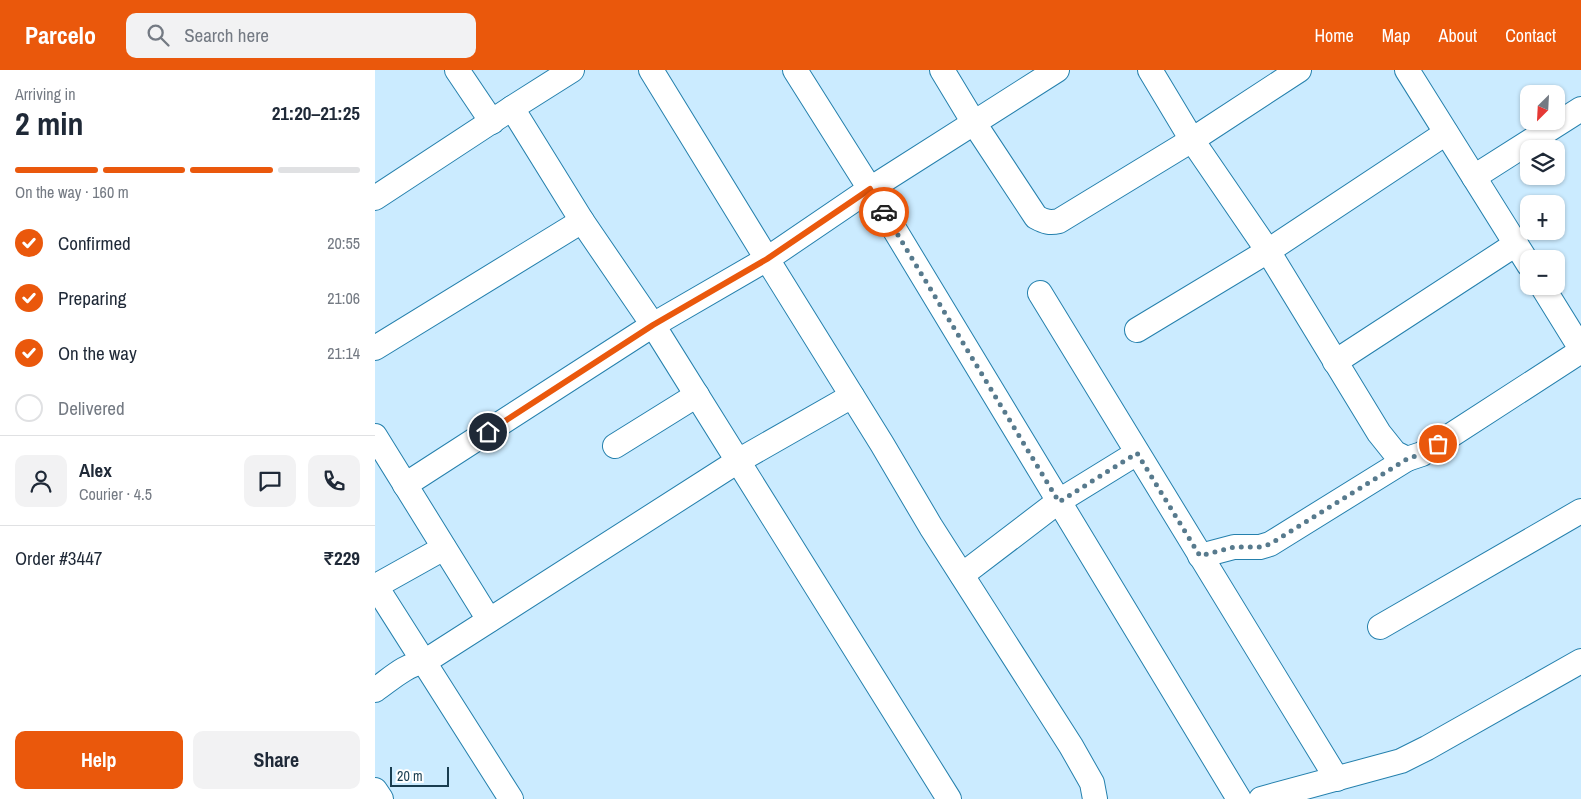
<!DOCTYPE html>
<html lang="en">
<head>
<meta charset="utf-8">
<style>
	:root { --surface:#fff; --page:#f2f2f3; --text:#1f2937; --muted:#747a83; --line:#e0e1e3; --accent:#ea580c }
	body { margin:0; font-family:"Archivo Narrow",sans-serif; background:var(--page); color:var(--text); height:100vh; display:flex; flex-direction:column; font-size:19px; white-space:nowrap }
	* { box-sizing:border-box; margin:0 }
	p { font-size:16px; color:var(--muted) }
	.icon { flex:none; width:28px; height:28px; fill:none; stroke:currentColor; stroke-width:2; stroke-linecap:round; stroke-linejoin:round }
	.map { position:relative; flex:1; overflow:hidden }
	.sheet { display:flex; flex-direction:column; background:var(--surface); width:375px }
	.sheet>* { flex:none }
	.needle { width:32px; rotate:204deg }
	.tools { position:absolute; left:1145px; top:15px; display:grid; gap:10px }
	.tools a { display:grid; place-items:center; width:45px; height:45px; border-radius:10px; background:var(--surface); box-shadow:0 1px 4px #0004; font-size:25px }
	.scale { position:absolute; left:15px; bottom:12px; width:59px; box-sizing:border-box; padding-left:5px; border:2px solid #193d50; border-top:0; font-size:14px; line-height:18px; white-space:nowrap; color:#193d50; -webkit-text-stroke:4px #fff; paint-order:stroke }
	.pin { position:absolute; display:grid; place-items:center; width:42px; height:42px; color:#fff; margin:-21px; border:2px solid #fff; border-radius:50%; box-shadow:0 1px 5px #0007 }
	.courier { position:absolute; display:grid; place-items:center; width:50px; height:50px; margin:-25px; border:4px solid #ea580c; border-radius:50%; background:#fff; color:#222; box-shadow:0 1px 6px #0007 }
	.head em { font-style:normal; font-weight:700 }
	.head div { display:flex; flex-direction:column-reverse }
	.head { display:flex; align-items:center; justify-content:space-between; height:85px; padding:0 15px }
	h1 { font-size:32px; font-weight:700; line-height:38px }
	.bar { display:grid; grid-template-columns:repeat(4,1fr); gap:8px 5px; align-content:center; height:60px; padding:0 15px }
	.bar i { height:6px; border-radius:4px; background:var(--line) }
	.bar .active { background:var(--accent) }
	.bar p { grid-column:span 4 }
	.line { display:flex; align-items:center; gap:12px; padding:0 15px; border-top:1px solid var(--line) }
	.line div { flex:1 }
	.round { display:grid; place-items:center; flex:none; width:52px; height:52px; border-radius:10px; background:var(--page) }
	ol { padding:0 15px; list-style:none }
	li { display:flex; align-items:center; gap:15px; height:55px }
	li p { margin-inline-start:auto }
	li .icon { padding:5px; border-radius:50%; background:var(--accent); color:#fff; stroke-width:4 }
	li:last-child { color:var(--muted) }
	li i { width:28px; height:28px; border:2px solid var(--line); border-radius:50% }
	.cta { display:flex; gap:10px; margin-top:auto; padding:10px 15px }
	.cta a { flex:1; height:58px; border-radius:10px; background:var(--accent); color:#fff; font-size:20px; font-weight:700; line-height:58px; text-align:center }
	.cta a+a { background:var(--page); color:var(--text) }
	header { display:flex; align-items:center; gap:30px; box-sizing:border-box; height:70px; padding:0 25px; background:var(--accent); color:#fff }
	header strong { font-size:24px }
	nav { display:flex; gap:28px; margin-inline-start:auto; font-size:18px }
	.search { width:350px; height:45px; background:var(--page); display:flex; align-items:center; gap:12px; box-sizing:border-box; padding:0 18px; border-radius:10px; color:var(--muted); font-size:19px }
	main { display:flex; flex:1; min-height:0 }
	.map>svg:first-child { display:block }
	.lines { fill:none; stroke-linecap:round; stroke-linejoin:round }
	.minor-casing { stroke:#2580ad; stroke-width:26 }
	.minor { stroke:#fff; stroke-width:24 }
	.done { stroke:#577a8d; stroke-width:5; stroke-dasharray:0 9 }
	.route { stroke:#ea580c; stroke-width:6 }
</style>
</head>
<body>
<header>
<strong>Parcelo</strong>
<div class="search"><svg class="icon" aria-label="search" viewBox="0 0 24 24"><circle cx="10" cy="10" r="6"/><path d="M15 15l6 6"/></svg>Search here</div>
<nav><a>Home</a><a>Map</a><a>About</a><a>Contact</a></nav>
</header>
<main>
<section class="sheet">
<div class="head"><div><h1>2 min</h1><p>Arriving in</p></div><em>21:20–21:25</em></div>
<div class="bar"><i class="active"></i><i class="active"></i><i class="active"></i><i></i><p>On the way · 160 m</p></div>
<ol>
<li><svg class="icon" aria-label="check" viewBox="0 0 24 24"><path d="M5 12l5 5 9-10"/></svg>Confirmed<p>20:55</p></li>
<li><svg class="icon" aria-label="check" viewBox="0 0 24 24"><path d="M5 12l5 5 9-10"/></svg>Preparing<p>21:06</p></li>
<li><svg class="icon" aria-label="check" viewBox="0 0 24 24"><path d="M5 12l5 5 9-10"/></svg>On the way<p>21:14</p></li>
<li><i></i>Delivered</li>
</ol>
<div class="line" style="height:90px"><a class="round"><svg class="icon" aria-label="person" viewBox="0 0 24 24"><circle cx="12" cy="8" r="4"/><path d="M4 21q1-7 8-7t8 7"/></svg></a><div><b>Alex</b><p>Courier · 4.5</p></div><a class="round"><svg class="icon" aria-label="chat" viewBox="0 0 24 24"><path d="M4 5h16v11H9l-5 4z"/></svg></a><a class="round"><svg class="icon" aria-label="phone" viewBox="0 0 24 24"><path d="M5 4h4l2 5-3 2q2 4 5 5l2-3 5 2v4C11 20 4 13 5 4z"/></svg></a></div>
<div class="line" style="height:65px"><div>Order #3447</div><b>₹229</b></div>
<div class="cta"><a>Help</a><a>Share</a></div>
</section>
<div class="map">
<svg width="1206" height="729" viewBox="0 0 1206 729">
	<rect width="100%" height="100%" fill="#cbebff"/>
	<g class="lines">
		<defs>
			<g id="minor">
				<polyline points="82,0 117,52"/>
				<polyline points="276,0 392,189 495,119 682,0"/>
				<polyline points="420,0 495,119 864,729"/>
				<path d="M567 0 599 53 661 147C670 152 675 153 684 151L817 70 924 0"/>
				<polyline points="775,0 817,70 893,181 1004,363 1020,383 1032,389 1047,384 1206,281"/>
				<polyline points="1032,0 1154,195"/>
				<polyline points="137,38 207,151 278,255 574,729"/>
				<polyline points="1099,107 1206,39"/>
				<polyline points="0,128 137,38 197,0"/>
				<polyline points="1167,216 1206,279"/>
				<polyline points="665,223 962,709"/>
				<polyline points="762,260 893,181 1071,63"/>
				<polyline points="0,278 207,151"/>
				<polyline points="960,292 1141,174"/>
				<polyline points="0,366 114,550"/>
				<polyline points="240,376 322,325"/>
				<polyline points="30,415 278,255 392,189 507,374 556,457 696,676 717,713 720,729"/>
				<polyline points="825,486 859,477 885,477 895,474 1032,389"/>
				<polyline points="587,505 684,431 762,383"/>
				<polyline points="0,515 136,729"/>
				<polyline points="1,516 69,478"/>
				<polyline points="1005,557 1206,441"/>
				<path d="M0 620C16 609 30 595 49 592L363 391 477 326"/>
				<polyline points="0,720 6,729"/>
				<polyline points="886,729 1026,691 1052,678 1206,591"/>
			</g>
		</defs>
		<use href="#minor" class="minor-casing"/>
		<use href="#minor" class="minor"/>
	</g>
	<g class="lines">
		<polyline class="done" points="509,142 684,432 762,383 825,486 859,477 885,477 895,474 1032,389 1047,384 1063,374"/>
		<polyline class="route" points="113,362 278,255 392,189 495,119 509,142"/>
	</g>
</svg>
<div class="tools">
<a><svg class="needle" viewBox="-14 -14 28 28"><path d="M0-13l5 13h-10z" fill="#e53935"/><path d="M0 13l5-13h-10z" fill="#747a83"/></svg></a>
<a><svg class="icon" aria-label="layers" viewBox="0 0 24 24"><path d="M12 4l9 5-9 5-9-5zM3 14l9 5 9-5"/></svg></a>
<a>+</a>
<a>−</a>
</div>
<div class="scale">20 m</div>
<div class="pin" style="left:1063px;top:374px;background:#ea580c"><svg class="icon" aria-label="bag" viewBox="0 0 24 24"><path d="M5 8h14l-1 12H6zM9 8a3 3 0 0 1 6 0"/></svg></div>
<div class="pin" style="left:113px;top:362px;background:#1f2937"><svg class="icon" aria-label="home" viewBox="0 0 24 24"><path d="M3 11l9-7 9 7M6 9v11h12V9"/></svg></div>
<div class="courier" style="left:509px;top:142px"><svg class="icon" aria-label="car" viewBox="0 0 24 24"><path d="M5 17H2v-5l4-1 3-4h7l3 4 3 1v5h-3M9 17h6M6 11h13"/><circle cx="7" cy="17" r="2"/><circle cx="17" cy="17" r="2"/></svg></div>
</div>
</main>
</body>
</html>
